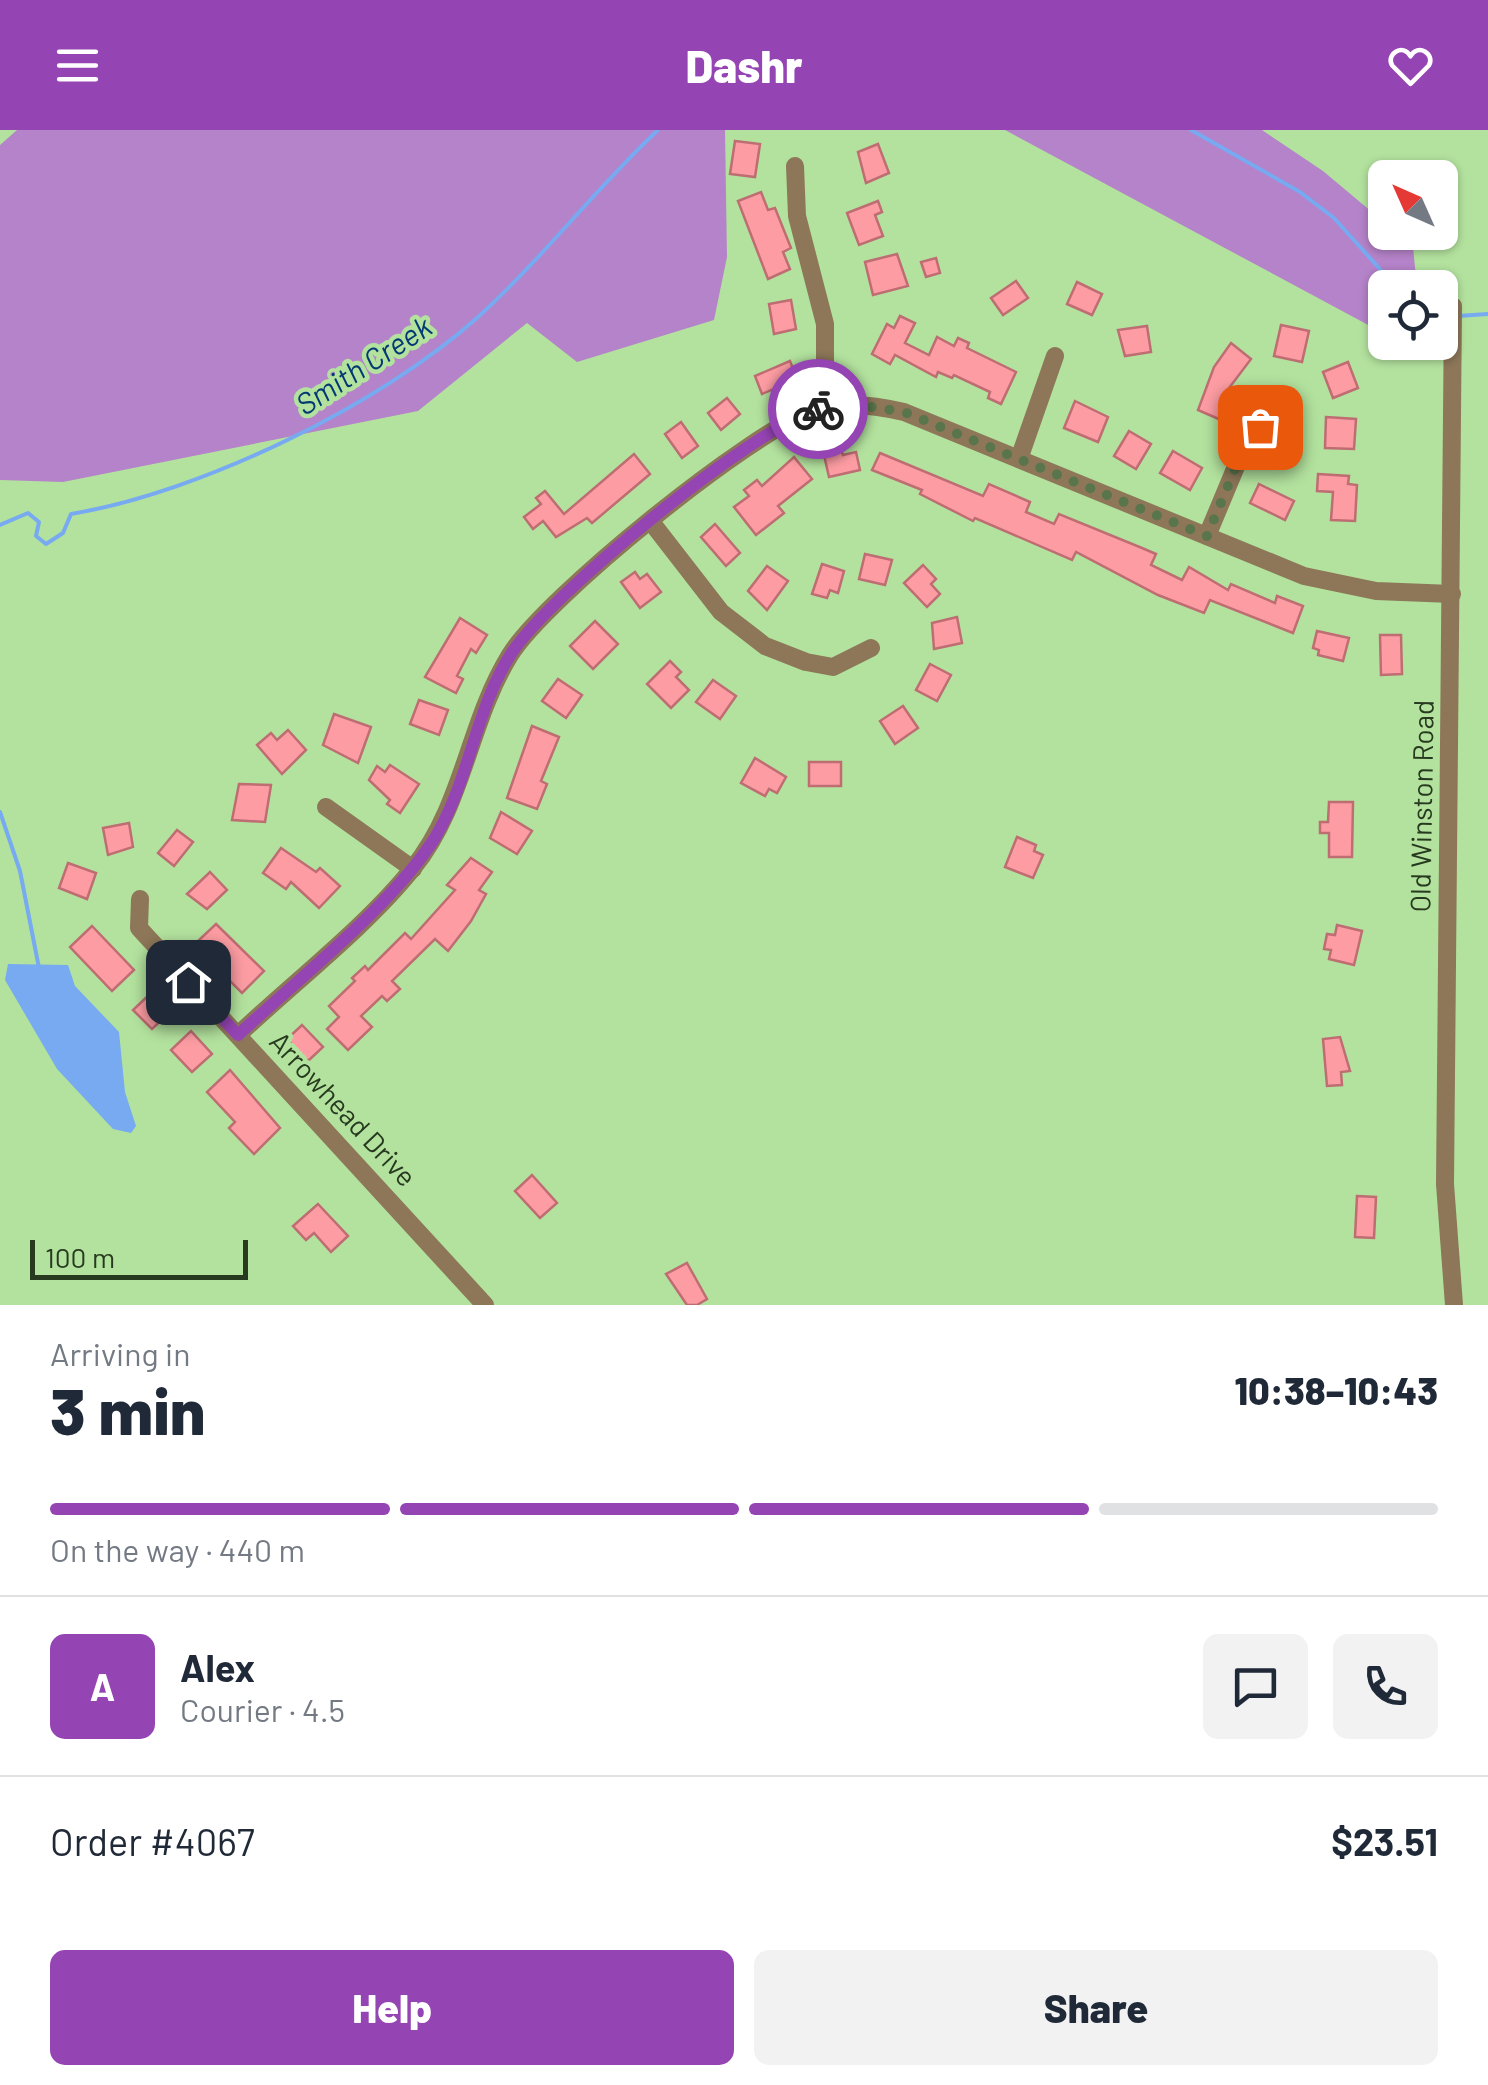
<!DOCTYPE html>
<html lang="en">
<head>
<meta charset="utf-8">
<style>
	:root { --surface:#fff; --page:#f2f2f3; --text:#1f2937; --muted:#747a83; --line:#e0e1e3; --accent:#9544b3 }
	body { margin:0; font-family:Barlow,sans-serif; background:var(--page); color:var(--text); height:100vh; display:flex; flex-direction:column; font-size:38px; white-space:nowrap }
	* { box-sizing:border-box; margin:0 }
	p { font-size:32px; color:var(--muted) }
	.icon { flex:none; width:55px; height:55px; fill:none; stroke:currentColor; stroke-width:2; stroke-linecap:round; stroke-linejoin:round }
	.map { position:relative; height:1175px; overflow:hidden }
	.drawer { display:flex; flex-direction:column; background:var(--surface); flex:1 }
	.drawer>* { flex:none }
	.needle { width:65px; rotate:315deg }
	.controls { position:absolute; left:1368px; top:30px; display:grid; gap:20px }
	.controls a { display:grid; place-items:center; width:90px; height:90px; border-radius:15px; background:var(--surface); box-shadow:0 2px 8px #0004; font-size:50px }
	.scale { position:absolute; left:30px; bottom:25px; width:218px; box-sizing:border-box; padding-left:10px; border:5px solid #273a1f; border-top:0; font-size:28px; line-height:35px; white-space:nowrap; color:#273a1f; -webkit-text-stroke:8px #b3e29e; paint-order:stroke }
	.pin { position:absolute; display:grid; place-items:center; width:85px; height:85px; color:#fff; margin:-42px; border-radius:20px; box-shadow:0 5px 15px #0006 }
	.courier { position:absolute; display:grid; place-items:center; width:100px; height:100px; margin:-50px; border:8px solid #9544b3; border-radius:50%; background:#fff; color:#222; box-shadow:0 2px 12px #0007 }
	.summary em { font-style:normal; font-weight:800 }
	.summary div { display:flex; flex-direction:column-reverse }
	.summary { display:flex; align-items:center; justify-content:space-between; height:170px; padding:0 50px }
	h1 { font-size:65px; font-weight:800; line-height:75px }
	.bar { display:grid; grid-template-columns:repeat(4,1fr); gap:15px 10px; align-content:center; height:120px; padding:0 50px }
	.bar i { height:12px; border-radius:8px; background:var(--line) }
	.bar .on { background:var(--accent) }
	.bar p { grid-column:span 4 }
	.line { display:flex; align-items:center; gap:25px; padding:0 50px; border-top:2px solid var(--line) }
	.line div { flex:1 }
	.round { display:grid; place-items:center; flex:none; width:105px; height:105px; border-radius:15px; background:var(--page) }
	.button { display:flex; gap:20px; margin-top:auto; padding:20px 50px }
	.button a { flex:1; height:115px; border-radius:15px; background:var(--accent); color:#fff; font-size:40px; font-weight:800; line-height:115px; text-align:center }
	.button a+a { background:var(--page); color:var(--text) }
	header { display:flex; justify-content:space-between; align-items:center; height:130px; padding:0 50px; background:var(--accent); color:#fff; font-size:45px; font-weight:800 }
	.map>svg:first-child { display:block }
	.forest { fill:#b583c9 }
	.water { fill:#77aaf0 }
	.lines { fill:none; stroke-linecap:round; stroke-linejoin:round }
	.stream { stroke:#77aaf0; stroke-width:4 }
	.building { fill:#fd9da3; stroke:#be6d72; stroke-width:2.5 }
	.street { stroke:#8d7758; stroke-width:18 }
	.done { stroke:#58754b; stroke-width:10; stroke-dasharray:0 18 }
	.route { stroke:#9544b3; stroke-width:12 }
	.labels { text-anchor:middle; stroke-width:9; stroke-linejoin:round; paint-order:stroke }
	.street-label { font-size:28px; fill:#273a1f; stroke:#b3e29e }
	.water-label { font-size:30px; font-style:italic; fill:#033874; stroke:#b3e29e }
</style>
</head>
<body>
<header><svg class="icon" aria-label="menu" viewBox="0 0 24 24"><path d="M4 6h16M4 12h16M4 18h16"/></svg>Dashr<svg class="icon" aria-label="heart" viewBox="0 0 24 24"><path d="M12 20l-8-8c-3-5 5-10 8-4 3-6 11-1 8 4z"/></svg></header>
<div class="map">
<svg width="1488" height="1175" viewBox="0 0 1488 1175">
	<rect width="100%" height="100%" fill="#b3e29e"/>
	<g class="forest">
		<polygon points="17,0 725,0 727,127 714,190 577,232 527,193 418,281 63,352 0,350 0,15"/>
		<polygon points="1005,0 1262,0 1323,41 1385,93 1385,102 1396,103 1413,117 1417,157 1385,158 1385,204"/>
	</g>
	<polygon class="water" points="8,834 68,835 75,856 119,902 125,962 136,996 131,1003 113,999 57,939 5,850"/>
	<g class="lines">
		<g class="stream">
			<polyline points="1191,0 1300,62 1334,88 1397,158"/>
			<polyline points="1458,186 1488,184"/>
			<path d="M0 395 28 383 39 392 36 406 46 414 63 403 71 384C202 362 380 275 478 187 542 129 595 59 658 0"/>
			<polyline points="0,682 20,741 39,838"/>
		</g>
	</g>
	<g class="building">
		<polygon points="735,11 760,14 755,47 730,44"/>
		<polygon points="878,14 889,43 866,53 858,22"/>
		<polygon points="761,62 768,80 775,78 791,118 783,122 790,139 768,149 738,71"/>
		<polygon points="878,71 882,82 875,85 883,106 859,115 847,83"/>
		<polygon points="897,124 908,156 873,165 865,132"/>
		<polygon points="936,128 940,143 926,147 921,132"/>
		<polygon points="1016,151 1028,168 1003,185 991,168"/>
		<polygon points="1077,152 1102,164 1092,185 1067,174"/>
		<polygon points="791,170 796,199 774,204 769,174"/>
		<polygon points="900,186 915,193 905,213 929,225 937,207 954,216 958,208 969,213 967,218 1016,242 1001,274 988,268 990,262 954,245 952,248 938,242 936,247 895,225 890,234 872,224 887,194 894,198"/>
		<polygon points="1281,195 1309,201 1302,232 1274,226"/>
		<polygon points="1147,196 1151,222 1125,226 1118,200"/>
		<polygon points="1231,213 1251,229 1226,262 1232,264 1221,290 1198,280 1214,237"/>
		<polygon points="790,231 797,249 762,264 755,246"/>
		<polygon points="1348,232 1358,258 1333,268 1323,242"/>
		<polygon points="727,268 740,284 721,300 708,283"/>
		<polygon points="1075,271 1108,287 1098,312 1064,298"/>
		<polygon points="1326,287 1356,289 1354,319 1325,318"/>
		<polygon points="681,292 698,316 682,328 665,304"/>
		<polygon points="1129,301 1151,314 1136,339 1114,326"/>
		<polygon points="841,320 843,325 856,322 860,340 829,347 824,325"/>
		<polygon points="1173,321 1202,338 1190,360 1160,343"/>
		<polygon points="880,323 983,366 989,354 1030,372 1026,382 1054,394 1059,384 1142,418 1156,424 1151,435 1182,450 1189,437 1228,460 1231,454 1275,473 1277,466 1303,476 1293,503 1210,470 1204,483 1158,465 1076,422 1072,430 975,388 973,391 920,364 922,360 872,340"/>
		<polygon points="634,324 650,344 592,393 587,388 556,407 543,391 533,399 524,387 541,374 536,368 545,361 564,384"/>
		<polygon points="794,327 812,349 778,376 784,383 756,405 734,377 749,366 744,360 757,350 762,356"/>
		<polygon points="1318,344 1349,346 1348,354 1357,355 1355,391 1331,390 1333,362 1317,361"/>
		<polygon points="1259,354 1294,371 1285,390 1250,373"/>
		<polygon points="715,394 740,423 726,436 701,407"/>
		<polygon points="865,424 892,430 885,455 859,449"/>
		<polygon points="822,434 844,441 838,463 830,460 827,468 812,464"/>
		<polygon points="923,435 936,449 931,454 940,464 927,477 904,453"/>
		<polygon points="767,436 788,451 767,480 748,461"/>
		<polygon points="635,442 640,449 647,444 661,462 640,478 621,452"/>
		<polygon points="957,487 962,513 934,519 932,493"/>
		<polygon points="460,488 487,505 476,523 471,519 457,546 463,549 456,563 425,547"/>
		<polygon points="595,491 618,514 593,539 570,516"/>
		<polygon points="1317,501 1349,508 1343,531 1318,525 1319,520 1313,518"/>
		<polygon points="1380,505 1401,505 1402,544 1381,545"/>
		<polygon points="670,531 681,542 676,547 689,560 671,578 647,554"/>
		<polygon points="930,534 951,545 937,571 916,560"/>
		<polygon points="558,549 582,565 566,588 542,571"/>
		<polygon points="713,550 736,566 720,589 696,572"/>
		<polygon points="419,570 448,580 439,605 410,594"/>
		<polygon points="903,576 918,598 895,614 880,591"/>
		<polygon points="334,584 371,597 358,633 323,615"/>
		<polygon points="532,596 559,607 541,651 547,654 537,679 507,668"/>
		<polygon points="288,600 306,620 282,644 257,615 271,603 277,610"/>
		<polygon points="755,628 786,647 777,663 769,659 765,666 741,653"/>
		<rect x="809" y="632" width="32" height="24"/>
		<polygon points="390,635 419,654 400,683 387,674 390,670 369,650 377,636 385,642"/>
		<polygon points="239,654 271,655 265,692 232,690"/>
		<polygon points="1329,672 1353,672 1352,727 1329,727 1329,703 1320,703 1320,692 1328,692"/>
		<polygon points="501,682 532,701 517,724 490,708"/>
		<polygon points="129,693 133,717 108,725 103,698"/>
		<polygon points="177,700 193,712 174,736 158,723"/>
		<polygon points="1017,707 1036,715 1034,721 1043,725 1033,748 1005,737"/>
		<polygon points="281,718 316,742 320,738 340,756 319,778 291,752 286,759 263,743"/>
		<polygon points="471,728 492,742 479,760 486,764 471,791 448,821 435,809 392,851 400,859 387,871 382,866 361,886 372,897 348,920 327,899 339,887 329,876 355,851 352,848 365,836 368,840 405,803 411,809 455,760 447,755"/>
		<polygon points="68,733 96,743 87,769 59,758"/>
		<polygon points="210,742 227,760 207,779 187,764"/>
		<polygon points="216,794 264,841 242,863 203,824 207,820 198,811"/>
		<polygon points="1337,795 1362,801 1354,835 1329,829 1331,820 1324,819 1327,804 1335,805"/>
		<polygon points="92,796 134,840 112,861 70,817"/>
		<polygon points="152,862 171,881 152,899 133,880"/>
		<polygon points="302,895 323,917 308,931 287,909"/>
		<polygon points="191,901 212,924 192,942 171,920"/>
		<polygon points="1340,907 1350,941 1341,942 1342,955 1327,956 1323,909"/>
		<polygon points="230,940 280,998 254,1024 229,998 235,992 207,962"/>
		<polygon points="532,1045 557,1073 540,1088 515,1061"/>
		<polygon points="1357,1066 1376,1067 1374,1108 1355,1107"/>
		<polygon points="318,1074 348,1106 331,1122 314,1103 306,1110 293,1096"/>
		<polygon points="687,1133 707,1169 697,1175 687,1175 666,1144"/>
	</g>
	<g class="lines">
		<g class="street">
			<polyline points="795,36 797,86 825,194 825,277"/>
			<polyline points="1453,176 1445,1054 1454,1175"/>
			<polyline points="1019,329 1055,226"/>
			<polyline points="652,393 721,482 765,516 806,532 833,537 871,518"/>
			<polyline points="1207,406 1245,315 1276,279"/>
			<polyline points="326,677 413,739"/>
			<polyline points="140,769 139,798 485,1175"/>
			<path d="M238 905C293 853 367 796 413 738 464 675 468 593 510 525 545 468 751 301 814 280 843 271 875 275 904 282L1304 446 1376 461 1452 464"/>
		</g>
	</g>
	<g class="lines">
		<polyline class="done" points="818,279 858,275 904,282 1207,406 1245,315 1260,297"/>
		<path class="route" d="M188 852 238 905C297 850 395 773 436 706 470 649 475 580 511 524 549 465 753 298 818 279"/>
	</g>
	<g class="labels">
		<g class="street-label">
			<text transform="translate(1422 676) rotate(-89)" y="10">Old Winston Road</text>
			<text transform="translate(343 979) rotate(47)" y="10">Arrowhead Drive</text>
		</g>
		<g class="water-label">
			<text transform="translate(364 236) rotate(-33)" y="10">Smith Creek</text>
		</g>
	</g>
</svg>
<div class="controls">
<a><svg class="needle" viewBox="-14 -14 28 28"><path d="M0-13l5 13h-10z" fill="#e53935"/><path d="M0 13l5-13h-10z" fill="#747a83"/></svg></a>
<a><svg class="icon" aria-label="locate" viewBox="0 0 24 24"><circle cx="12" cy="12" r="6"/><path d="M12 2v4M12 18v4M2 12h4M18 12h4"/></svg></a>
</div>
<div class="scale">100 m</div>
<div class="pin" style="left:1260px;top:297px;background:#ea580c"><svg class="icon" aria-label="bag" viewBox="0 0 24 24"><path d="M5 8h14l-1 12H6zM9 8a3 3 0 0 1 6 0"/></svg></div>
<div class="pin" style="left:188px;top:852px;background:#1f2937"><svg class="icon" aria-label="home" viewBox="0 0 24 24"><path d="M3 11l9-7 9 7M6 9v11h12V9"/></svg></div>
<div class="courier" style="left:818px;top:279px"><svg class="icon" aria-label="bike" viewBox="0 0 24 24"><circle cx="6" cy="16" r="4"/><circle cx="18" cy="16" r="4"/><path d="M6 16l4-8h5l3 8M10 8l3 8H6M13 5h3"/></svg></div>
</div>
<section class="drawer">
<div class="summary"><div><h1>3 min</h1><p>Arriving in</p></div><em>10:38–10:43</em></div>
<div class="bar"><i class="on"></i><i class="on"></i><i class="on"></i><i></i><p>On the way · 440 m</p></div>
<div class="line" style="height:180px"><b class="round" style="background:var(--accent);color:#fff">A</b><div><b>Alex</b><p>Courier · 4.5</p></div><a class="round"><svg class="icon" aria-label="chat" viewBox="0 0 24 24"><path d="M4 5h16v11H9l-5 4z"/></svg></a><a class="round"><svg class="icon" aria-label="phone" viewBox="0 0 24 24"><path d="M5 4h4l2 5-3 2q2 4 5 5l2-3 5 2v4C11 20 4 13 5 4z"/></svg></a></div>
<div class="line" style="height:130px"><div>Order #4067</div><b>$23.51</b></div>
<div class="button"><a>Help</a><a>Share</a></div>
</section>
</body>
</html>
